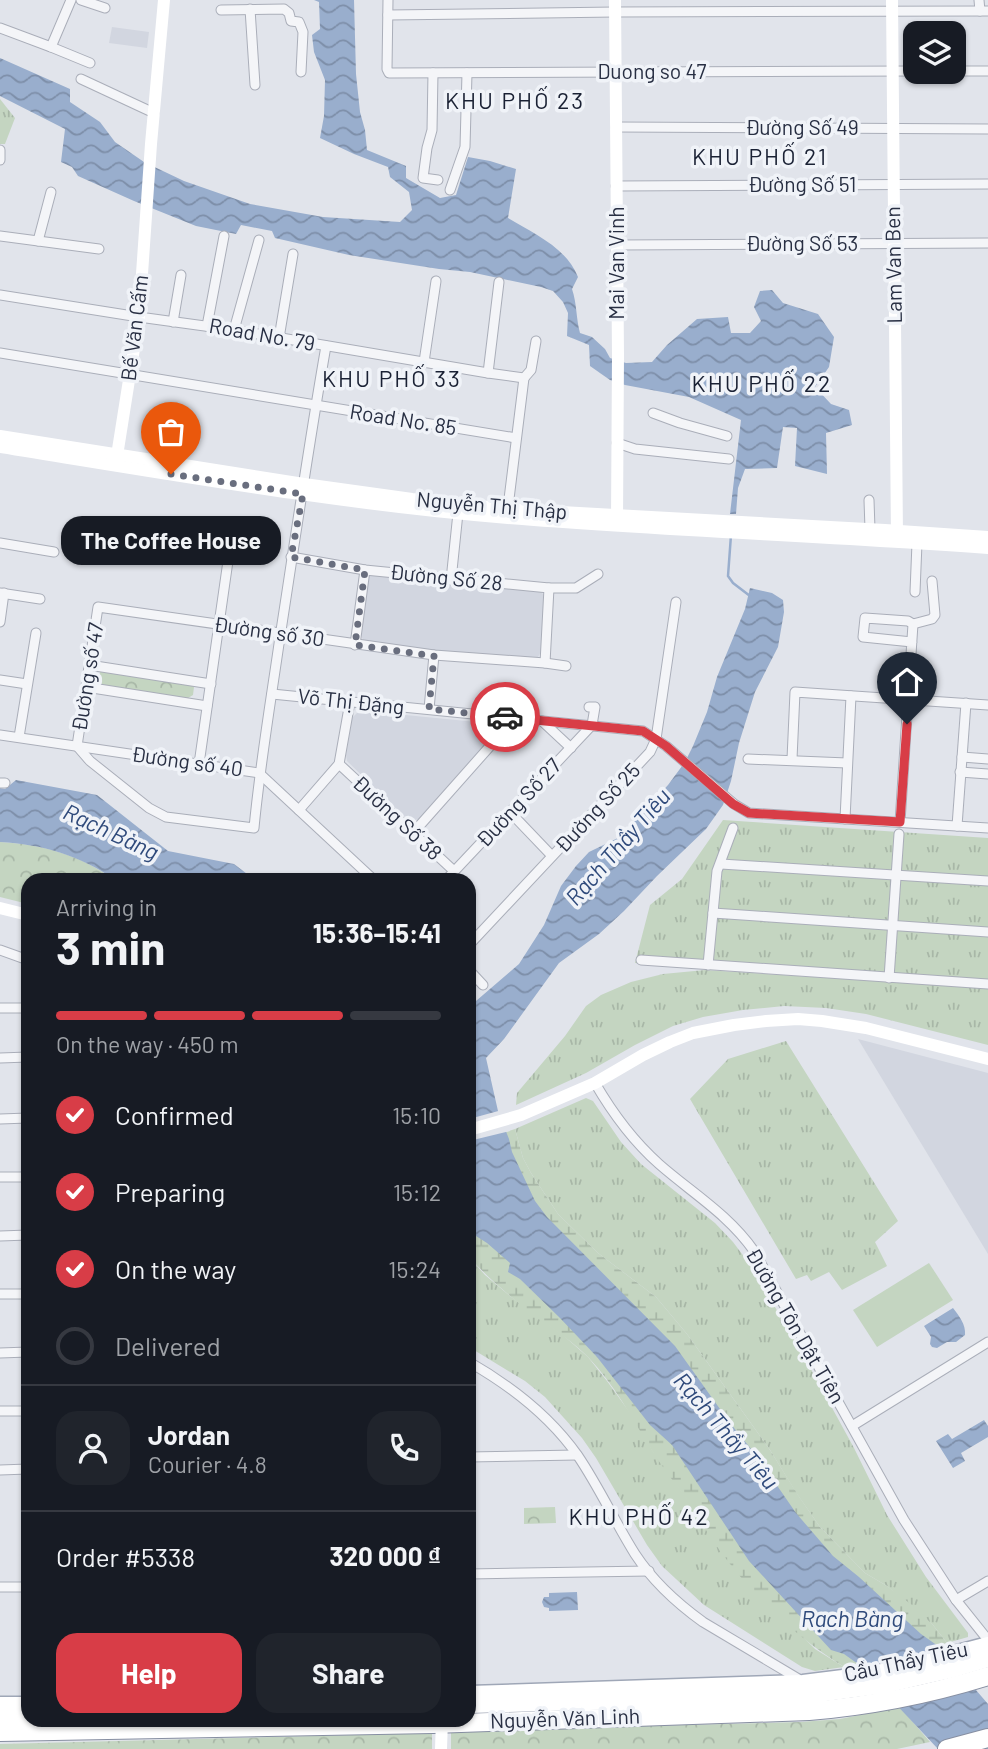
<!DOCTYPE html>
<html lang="en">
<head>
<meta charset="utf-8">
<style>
	:root { --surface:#171b24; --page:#20242c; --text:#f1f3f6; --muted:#9ea1a6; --line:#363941; --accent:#d83d47 }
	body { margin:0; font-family:Barlow,sans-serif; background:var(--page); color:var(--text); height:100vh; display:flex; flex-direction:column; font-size:26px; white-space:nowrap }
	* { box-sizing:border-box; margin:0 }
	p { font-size:23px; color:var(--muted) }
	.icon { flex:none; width:38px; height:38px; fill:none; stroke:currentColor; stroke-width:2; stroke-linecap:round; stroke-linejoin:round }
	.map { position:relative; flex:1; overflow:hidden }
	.side { position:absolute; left:21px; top:873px; width:455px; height:854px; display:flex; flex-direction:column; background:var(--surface); border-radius:21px; box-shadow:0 2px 5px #0004 }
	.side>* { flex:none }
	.fabs { position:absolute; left:903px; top:21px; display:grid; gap:14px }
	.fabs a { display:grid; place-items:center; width:63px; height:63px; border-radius:14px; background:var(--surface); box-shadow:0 2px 5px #0004; font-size:35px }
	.pin { position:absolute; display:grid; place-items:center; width:60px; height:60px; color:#fff; margin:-72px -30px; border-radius:50% 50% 50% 0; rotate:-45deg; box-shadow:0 0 7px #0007 }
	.pin .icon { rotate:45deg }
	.courier { position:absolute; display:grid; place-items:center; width:70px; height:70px; margin:-35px; border:5px solid #d83d47; border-radius:50%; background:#fff; color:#222; box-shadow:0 2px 9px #0007 }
	.bubble { position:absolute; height:49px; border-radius:21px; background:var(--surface); box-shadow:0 2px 5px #0004; font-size:23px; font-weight:700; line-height:49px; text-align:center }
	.head em { font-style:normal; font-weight:700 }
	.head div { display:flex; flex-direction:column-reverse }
	.head { display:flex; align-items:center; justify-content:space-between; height:119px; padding:0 35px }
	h1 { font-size:46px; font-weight:700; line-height:52px }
	.bar { display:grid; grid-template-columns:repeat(4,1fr); gap:10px 7px; align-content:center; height:84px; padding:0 35px }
	.bar i { height:9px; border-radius:5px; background:var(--line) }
	.bar .on { background:var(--accent) }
	.bar p { grid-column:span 4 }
	.line { display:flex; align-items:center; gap:18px; padding:0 35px; border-top:2px solid var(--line) }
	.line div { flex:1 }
	.round { display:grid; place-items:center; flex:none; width:74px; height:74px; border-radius:21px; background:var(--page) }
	ol { padding:0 35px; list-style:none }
	li { display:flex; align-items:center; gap:21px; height:77px }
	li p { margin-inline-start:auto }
	li .icon { padding:7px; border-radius:50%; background:var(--accent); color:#fff; stroke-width:4 }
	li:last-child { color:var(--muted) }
	li i { width:38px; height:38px; border:4px solid var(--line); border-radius:50% }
	.button { display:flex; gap:14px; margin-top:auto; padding:14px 35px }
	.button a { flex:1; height:80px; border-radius:21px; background:var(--accent); color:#fff; font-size:28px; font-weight:700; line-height:80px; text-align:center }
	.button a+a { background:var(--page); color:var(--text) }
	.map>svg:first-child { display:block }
	.built { fill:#d2d6e0 }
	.grass { fill:url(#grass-tufts) }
	.wetland { fill:url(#wetland-marsh) }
	.park { fill:url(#park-crowns) }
	.garden { fill:#c4d5c1 }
	.water { fill:url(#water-waves) }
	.pier { fill:#e1e4eb }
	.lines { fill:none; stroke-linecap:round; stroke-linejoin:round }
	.stream { stroke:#99aecd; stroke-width:2.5 }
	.street-casing { stroke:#aaaeb9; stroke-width:11 }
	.primary-casing { stroke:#9fa7b7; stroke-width:17 }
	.highway-casing { stroke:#878fa2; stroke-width:20 }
	.street { stroke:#f4f5f8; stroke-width:9 }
	.secondary { stroke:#fff; stroke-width:12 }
	.primary { stroke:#fff; stroke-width:14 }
	.highway { stroke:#fff; stroke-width:18 }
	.done { stroke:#696e7e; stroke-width:7; stroke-dasharray:0 12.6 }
	.route { stroke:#d83d47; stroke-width:9 }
	.labels { text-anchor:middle; stroke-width:7; stroke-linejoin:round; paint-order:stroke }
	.street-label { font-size:21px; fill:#282f43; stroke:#f0f3f8 }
	.neighbourhood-label { font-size:23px; letter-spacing:2px; fill:#1a2134; stroke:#f0f3f8 }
	.water-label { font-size:23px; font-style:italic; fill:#2f4a7b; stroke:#f0f3f8 }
</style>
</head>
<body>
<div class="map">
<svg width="988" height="1749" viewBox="0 0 988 1749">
	<defs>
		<pattern id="grass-tufts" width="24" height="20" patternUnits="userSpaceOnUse" patternTransform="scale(1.75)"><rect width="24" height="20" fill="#c4d5c1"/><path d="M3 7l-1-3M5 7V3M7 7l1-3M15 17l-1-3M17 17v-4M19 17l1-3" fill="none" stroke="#a8b7a7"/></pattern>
		<pattern id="wetland-marsh" width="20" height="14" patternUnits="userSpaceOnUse" patternTransform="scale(1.75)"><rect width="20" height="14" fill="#c4d5c1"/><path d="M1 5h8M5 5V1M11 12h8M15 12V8" fill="none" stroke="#a8b7a7"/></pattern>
		<pattern id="park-crowns" width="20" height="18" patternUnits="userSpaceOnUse" patternTransform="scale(1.75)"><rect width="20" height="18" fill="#c4d5c1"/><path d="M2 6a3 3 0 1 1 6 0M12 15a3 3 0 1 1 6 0" fill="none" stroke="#a8b7a7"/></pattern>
		<pattern id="water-waves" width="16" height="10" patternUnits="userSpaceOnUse" patternTransform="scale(1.75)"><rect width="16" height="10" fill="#99aecd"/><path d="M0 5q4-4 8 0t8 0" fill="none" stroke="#7d8ea8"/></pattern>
	</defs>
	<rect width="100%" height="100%" fill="#e1e4eb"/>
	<g class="built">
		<polygon points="112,27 149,32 147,48 109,43"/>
		<polygon points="374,574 539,590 543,594 544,600 541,652 538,657 533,659 433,651 367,642 363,640 361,635 367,579 370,575"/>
		<polygon points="365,711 497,724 500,725 501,729 423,817 413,821 408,820 347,761 346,755 352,718 358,712"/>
		<polygon points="858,1039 988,1073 988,1254"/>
	</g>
	<g class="grass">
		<polygon points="0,99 15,118 5,144 0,144"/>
		<polygon points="723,820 988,838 988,1045 866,1014 826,1008 784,1006 743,1010 703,1017 673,1026 635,1045 586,1073 516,1105 517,1093 565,1036 586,1006 601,995 631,982 663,974 705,970 924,984 635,963 650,905 682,879"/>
		<polygon points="786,1041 898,1221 875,1242 887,1266 842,1290 829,1272 811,1281 807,1275 796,1279 690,1099 728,1059"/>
		<polygon points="586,1098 593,1101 621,1142 641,1164 715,1223 733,1242 751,1266 807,1362 854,1448 887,1515 926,1577 968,1633 968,1637 947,1643 933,1625 887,1586 865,1573 820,1527 797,1494 770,1450 687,1334 656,1297 598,1253 558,1214 531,1173 523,1158 515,1129"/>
		<polygon points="469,1257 485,1275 510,1296 564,1336 588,1357 607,1381 638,1424 652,1450 692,1506 712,1538 737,1571 815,1649 844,1667 815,1671 802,1667 704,1605 662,1566 647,1545 596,1458 582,1438 545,1397 525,1381 469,1347"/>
	</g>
	<g class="wetland">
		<polygon points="515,1129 523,1158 531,1173 558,1214 598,1253 656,1297 687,1334 770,1450 798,1495 820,1527 865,1573 887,1586 912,1605 933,1625 947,1643 922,1650 850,1579 515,1180 506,1132"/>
		<path d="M469 1166 858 1664 844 1667C791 1634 746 1589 711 1538 704 1527 698 1516 691 1506 679 1487 663 1469 651 1449 632 1418 614 1384 588 1357 573 1342 555 1330 538 1318 514 1300 490 1280 470 1258Z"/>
	</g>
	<g class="park">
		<polygon points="106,671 189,683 194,687 193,695 188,698 104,686 99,681 100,672"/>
		<path d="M0 842C40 844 82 855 114 880H28V904L0 897Z"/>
		<polygon points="555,1507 556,1523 524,1524 524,1508"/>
		<polygon points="900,1707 930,1742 897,1749 451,1749 451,1731 800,1722 840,1719"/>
		<polygon points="432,1733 432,1749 0,1749 0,1744"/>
	</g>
	<polygon class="garden" points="929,1263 953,1300 877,1347 853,1310"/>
	<g class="water">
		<path d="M314 0H354L356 74 360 112 365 130 367 150 406 166V178L440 198 456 195 468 157 490 161 516 169 508 218C534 234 566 247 578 277L572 289C577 304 576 318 580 333L592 337 605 349 610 358 626 363 652 362 667 345 697 319 728 317 731 333H750L761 321 754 307 760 291 772 290 783 303 818 314 834 337 829 367 815 387 831 404 849 410 852 425 826 433 827 474 795 466 797 428 783 427 777 468 745 469 738 488 736 514H730L741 420 689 397 625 385 610 380 590 366 589 345 567 336 568 313 563 302 553 291 541 287 470 272 439 269 349 255 275 238 272 231 241 225 236 234 196 226 134 201 78 176 72 167 61 162 65 129 0 96V58L70 89V102L100 122 115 142 144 162 184 181 250 204 323 217 400 222 412 210 409 192 390 177 388 167 354 154 320 138 324 116 325 80 314 52 312 35 320 29 319 2Z"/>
		<polygon points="750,588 772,593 783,600 784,612 778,647 755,692 739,743 731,781 723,805 706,829 657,876 624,911 599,934 559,963 504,1039 486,1058 498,1111 509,1139 512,1152 535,1201 547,1217 675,1346 730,1423 756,1455 796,1513 833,1556 859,1577 921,1634 938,1646 988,1704 988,1749 938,1749 858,1664 844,1654 831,1650 749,1561 672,1445 650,1425 597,1357 560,1318 520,1279 508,1272 510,1263 487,1243 476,1236 469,1227 469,1007 519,964 544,925 561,886 576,866 589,852 620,837 668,785 685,762 693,746 707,712 717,677 745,609"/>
		<path d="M16 780 97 795 168 851 234 864 255 880H115C82 856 41 844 0 842V788L5 789Z"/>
		<path d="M953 1308C959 1316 966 1324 965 1335L956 1342H947L937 1348 932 1347 930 1344 931 1337 924 1326Z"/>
		<polygon points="984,1420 988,1426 988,1437 961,1453 965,1461 953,1468 936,1441 948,1434 952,1439"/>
		<polygon points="577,1592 578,1610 549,1611 549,1608 544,1607 542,1602 544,1597 549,1597 549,1593"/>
	</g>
	<polygon class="pier" points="502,1110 510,1131 469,1141 469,1119"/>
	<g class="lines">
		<polyline class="stream" points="731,535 728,576 733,583 750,596"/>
		<defs>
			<g id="street">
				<polyline points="81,0 105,8"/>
				<polyline points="388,0 387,69 389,73 915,71"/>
				<polyline points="979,0 980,11"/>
				<polyline points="250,9 255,85"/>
				<polyline points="221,10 284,9 289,13 291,21 299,22 303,32 301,72"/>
				<polyline points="388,15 615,12 988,11"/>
				<polyline points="0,28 51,47 90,63"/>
				<polyline points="51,47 71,0"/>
				<polyline points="954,71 988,71"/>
				<polyline points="433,73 432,130 427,148 423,178 438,180"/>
				<polyline points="81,79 154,113"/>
				<polyline points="616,127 988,129"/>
				<polyline points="0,150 0,160"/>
				<polyline points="616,186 988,184"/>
				<polyline points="450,190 465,147 467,73"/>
				<polyline points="0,236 99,249"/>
				<polyline points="38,241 51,192"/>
				<polyline points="617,245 988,243"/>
				<polyline points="0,295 139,317 234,330 488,373 524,378"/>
				<polyline points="173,322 181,275"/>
				<polyline points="207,326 224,236"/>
				<polyline points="234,330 259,240"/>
				<polyline points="279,338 293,254"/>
				<path d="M326 346C309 443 295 540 280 637 271 700 260 764 254 828L166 817 149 808 90 761 77 746 98 607 434 655 545 663 566 666"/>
				<polyline points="0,353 516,438"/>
				<polyline points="424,362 436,281"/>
				<polyline points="488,373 499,282"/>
				<polyline points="524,378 531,370 536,341"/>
				<polyline points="653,413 680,423 727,436"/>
				<polyline points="617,443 635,449 729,459"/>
				<polyline points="869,500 870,529"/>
				<polyline points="507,515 524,378"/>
				<polyline points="0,543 54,552"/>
				<polyline points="291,557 365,570 549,588 576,588 598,574"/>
				<polyline points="451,580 458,513"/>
				<polyline points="915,592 917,543"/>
				<polyline points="0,593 40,599"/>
				<polyline points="0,622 4,593"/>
				<polyline points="913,624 932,619 935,615 932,581"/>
				<polyline points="355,645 365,570"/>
				<polyline points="545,663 549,588"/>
				<polyline points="89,665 211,684"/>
				<polyline points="0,680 27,684"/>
				<polyline points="86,687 207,706"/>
				<polyline points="272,694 643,731 666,746 734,804 749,813 988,828"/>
				<polyline points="429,709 434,655"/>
				<polyline points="542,721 571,748"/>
				<polyline points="0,735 259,773 374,880"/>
				<polyline points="19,737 36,633"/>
				<polyline points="962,757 988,759"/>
				<polyline points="748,759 847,763"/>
				<polyline points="792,759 795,692 988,705"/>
				<polyline points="199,764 229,554"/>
				<polyline points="339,764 454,871"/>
				<polyline points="960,772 988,774"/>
				<polyline points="0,783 5,783"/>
				<polyline points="299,810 339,764 350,702"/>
				<polyline points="510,812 552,856"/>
				<polyline points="845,819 851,696"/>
				<polyline points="900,822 913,624 908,621 865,618 863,637 912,642"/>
				<polyline points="957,826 966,703"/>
				<polyline points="413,833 515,718"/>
				<polyline points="721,864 988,881"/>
				<polyline points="446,880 592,725 595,707 589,707"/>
				<polyline points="713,913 988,932"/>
				<polyline points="469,945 650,752 656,739 676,602"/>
				<polyline points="0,950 28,960"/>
				<polyline points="641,960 988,984"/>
				<polyline points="708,965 717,871 733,828"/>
				<polyline points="469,970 483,985"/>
				<polyline points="889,978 899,834"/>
				<polyline points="0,1008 28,1008"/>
				<polyline points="0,1058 28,1057"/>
				<path d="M595 1083C613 1114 632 1140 659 1164 692 1193 728 1214 754 1251L904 1520 956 1600 988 1640"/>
				<polyline points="0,1119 28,1118"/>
				<polyline points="0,1177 28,1177"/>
				<polyline points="0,1236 28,1235"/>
				<polyline points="0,1294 28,1294"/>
				<polyline points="0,1353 28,1352"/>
				<path d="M469 1362C511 1386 550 1416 578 1456 599 1487 615 1522 635 1554 652 1580 678 1604 703 1622L802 1681"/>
				<polyline points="0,1411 28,1411"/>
				<polyline points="852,1426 988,1342"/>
				<polyline points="469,1457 577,1455"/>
				<polyline points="0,1470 28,1469"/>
				<polyline points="469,1574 649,1571"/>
				<polyline points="0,1587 28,1587"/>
				<polyline points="956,1600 988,1581"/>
			</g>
			<g id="primary">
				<polyline points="469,1693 803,1682 867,1674 905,1666 988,1644"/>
				<polyline points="0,1704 28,1704"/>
			</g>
			<g id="highway">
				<polyline points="469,1704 795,1696 885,1684 950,1669 988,1658"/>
				<polyline points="0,1716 28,1715"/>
				<path d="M0 1732 433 1724 809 1711C869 1706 930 1694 988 1676"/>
				<polyline points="947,1749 988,1738"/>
			</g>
		</defs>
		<use href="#street" class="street-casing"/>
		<use href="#primary" class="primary-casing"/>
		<use href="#highway" class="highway-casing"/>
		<use href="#street" class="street"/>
		<g class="secondary">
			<polyline points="615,0 618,355 617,521"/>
			<polyline points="892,0 897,537"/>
			<polyline points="0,436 304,484 412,499 507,509 885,530 988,537"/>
			<path d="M0 447C169 474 338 504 508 518 668 531 828 536 988 548"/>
			<polyline points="116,462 139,317 151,144 164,0"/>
			<polyline points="0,908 28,915"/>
			<polyline points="469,1130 521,1115 595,1083 643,1055 670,1042 693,1033 734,1025 766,1021 798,1019 822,1021 866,1028 988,1059"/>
			<polyline points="441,1749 442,1720"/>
		</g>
		<use href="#primary" class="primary"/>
		<use href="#highway" class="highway"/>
	</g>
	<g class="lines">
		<polyline class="done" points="171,474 303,494 291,557 365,570 355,645 434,656 429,709 505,717"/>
		<polyline class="route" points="505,717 643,731 666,746 733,804 749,813 900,822 907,724"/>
	</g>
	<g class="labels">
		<g class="street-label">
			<text x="652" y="79">Duong so 47</text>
			<text x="802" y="135">Đường Số 49</text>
			<text x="802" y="192">Đường Số 51</text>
			<text x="802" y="251">Đường Số 53</text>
			<text transform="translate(617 263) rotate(-90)" y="7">Mai Van Vinh</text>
			<text transform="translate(894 265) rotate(-91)" y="7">Lam Van Ben</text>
			<text transform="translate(135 328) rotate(-83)" y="7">Bế Văn Cấm</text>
			<text transform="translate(262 335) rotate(10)" y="7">Road No. 79</text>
			<text transform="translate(403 420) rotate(9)" y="7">Road No. 85</text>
			<text transform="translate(492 506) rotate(5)" y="7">Nguyễn Thị Thập</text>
			<text transform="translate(446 578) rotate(6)" y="7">Đường Số 28</text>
			<text transform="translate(269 632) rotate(8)" y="7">Đường số 30</text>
			<text transform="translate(88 677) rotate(-81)" y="7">Đường số 47</text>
			<text transform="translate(351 702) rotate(6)" y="7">Võ Thị Đặng</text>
			<text transform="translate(187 762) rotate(8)" y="7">Đường số 40</text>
			<text transform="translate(519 803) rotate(-47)" y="7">Đường Số 27</text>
			<text transform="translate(598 808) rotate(-47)" y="7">Đường Số 25</text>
			<text transform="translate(397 818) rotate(43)" y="7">Đường Số 38</text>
			<text transform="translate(795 1326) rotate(60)" y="7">Đường Tôn Dật Tiên</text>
			<text transform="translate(906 1662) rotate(-12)" y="7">Cầu Thầy Tiêu</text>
			<text transform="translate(565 1719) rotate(-2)" y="7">Nguyễn Văn Linh</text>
		</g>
		<g class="neighbourhood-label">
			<text x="515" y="109">KHU PHỐ 23</text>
			<text x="760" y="165">KHU PHỐ 21</text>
			<text x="392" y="387">KHU PHỐ 33</text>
			<text x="762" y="392">KHU PHỐ 22</text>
			<text x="639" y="1525">KHU PHỐ 42</text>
		</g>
		<g class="water-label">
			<text transform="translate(111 832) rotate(25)" y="8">Rạch Bàng</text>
			<text transform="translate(618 847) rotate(-49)" y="8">Rạch Thầy Tiêu</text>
			<text transform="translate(726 1431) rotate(49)" y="8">Rạch Thầy Tiêu</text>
			<text x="852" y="1627">Rạch Bàng</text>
		</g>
	</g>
</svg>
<div class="fabs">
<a><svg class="icon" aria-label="layers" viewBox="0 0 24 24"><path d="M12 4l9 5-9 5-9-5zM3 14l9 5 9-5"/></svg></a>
</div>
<div class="pin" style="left:171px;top:474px;background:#ea580c"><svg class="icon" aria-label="bag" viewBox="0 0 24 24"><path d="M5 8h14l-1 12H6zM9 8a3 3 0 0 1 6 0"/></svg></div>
<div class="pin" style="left:907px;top:724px;background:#1f2937"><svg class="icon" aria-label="home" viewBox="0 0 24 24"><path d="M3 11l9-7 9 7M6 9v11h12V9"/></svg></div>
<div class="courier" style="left:505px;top:717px"><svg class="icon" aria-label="car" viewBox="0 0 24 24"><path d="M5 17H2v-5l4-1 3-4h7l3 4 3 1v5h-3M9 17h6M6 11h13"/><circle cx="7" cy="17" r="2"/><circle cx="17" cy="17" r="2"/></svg></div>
<div class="bubble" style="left:61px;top:516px;width:220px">The Coffee House</div>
<section class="side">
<div class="head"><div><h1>3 min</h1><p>Arriving in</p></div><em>15:36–15:41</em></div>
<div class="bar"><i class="on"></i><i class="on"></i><i class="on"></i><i></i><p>On the way · 450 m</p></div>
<ol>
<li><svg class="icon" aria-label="check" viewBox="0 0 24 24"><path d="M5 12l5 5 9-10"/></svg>Confirmed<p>15:10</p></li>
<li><svg class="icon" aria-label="check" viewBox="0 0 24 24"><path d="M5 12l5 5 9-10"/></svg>Preparing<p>15:12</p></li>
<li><svg class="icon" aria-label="check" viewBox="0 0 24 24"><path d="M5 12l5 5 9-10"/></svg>On the way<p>15:24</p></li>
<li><i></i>Delivered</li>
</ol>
<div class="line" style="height:126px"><a class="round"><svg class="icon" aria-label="person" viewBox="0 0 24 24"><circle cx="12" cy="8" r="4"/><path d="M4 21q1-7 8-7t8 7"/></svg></a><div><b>Jordan</b><p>Courier · 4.8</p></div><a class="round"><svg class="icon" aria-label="phone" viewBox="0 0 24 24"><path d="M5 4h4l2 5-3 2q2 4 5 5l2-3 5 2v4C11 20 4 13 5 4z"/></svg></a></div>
<div class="line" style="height:91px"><div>Order #5338</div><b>320 000 ₫</b></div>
<div class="button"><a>Help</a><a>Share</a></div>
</section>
</div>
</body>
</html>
